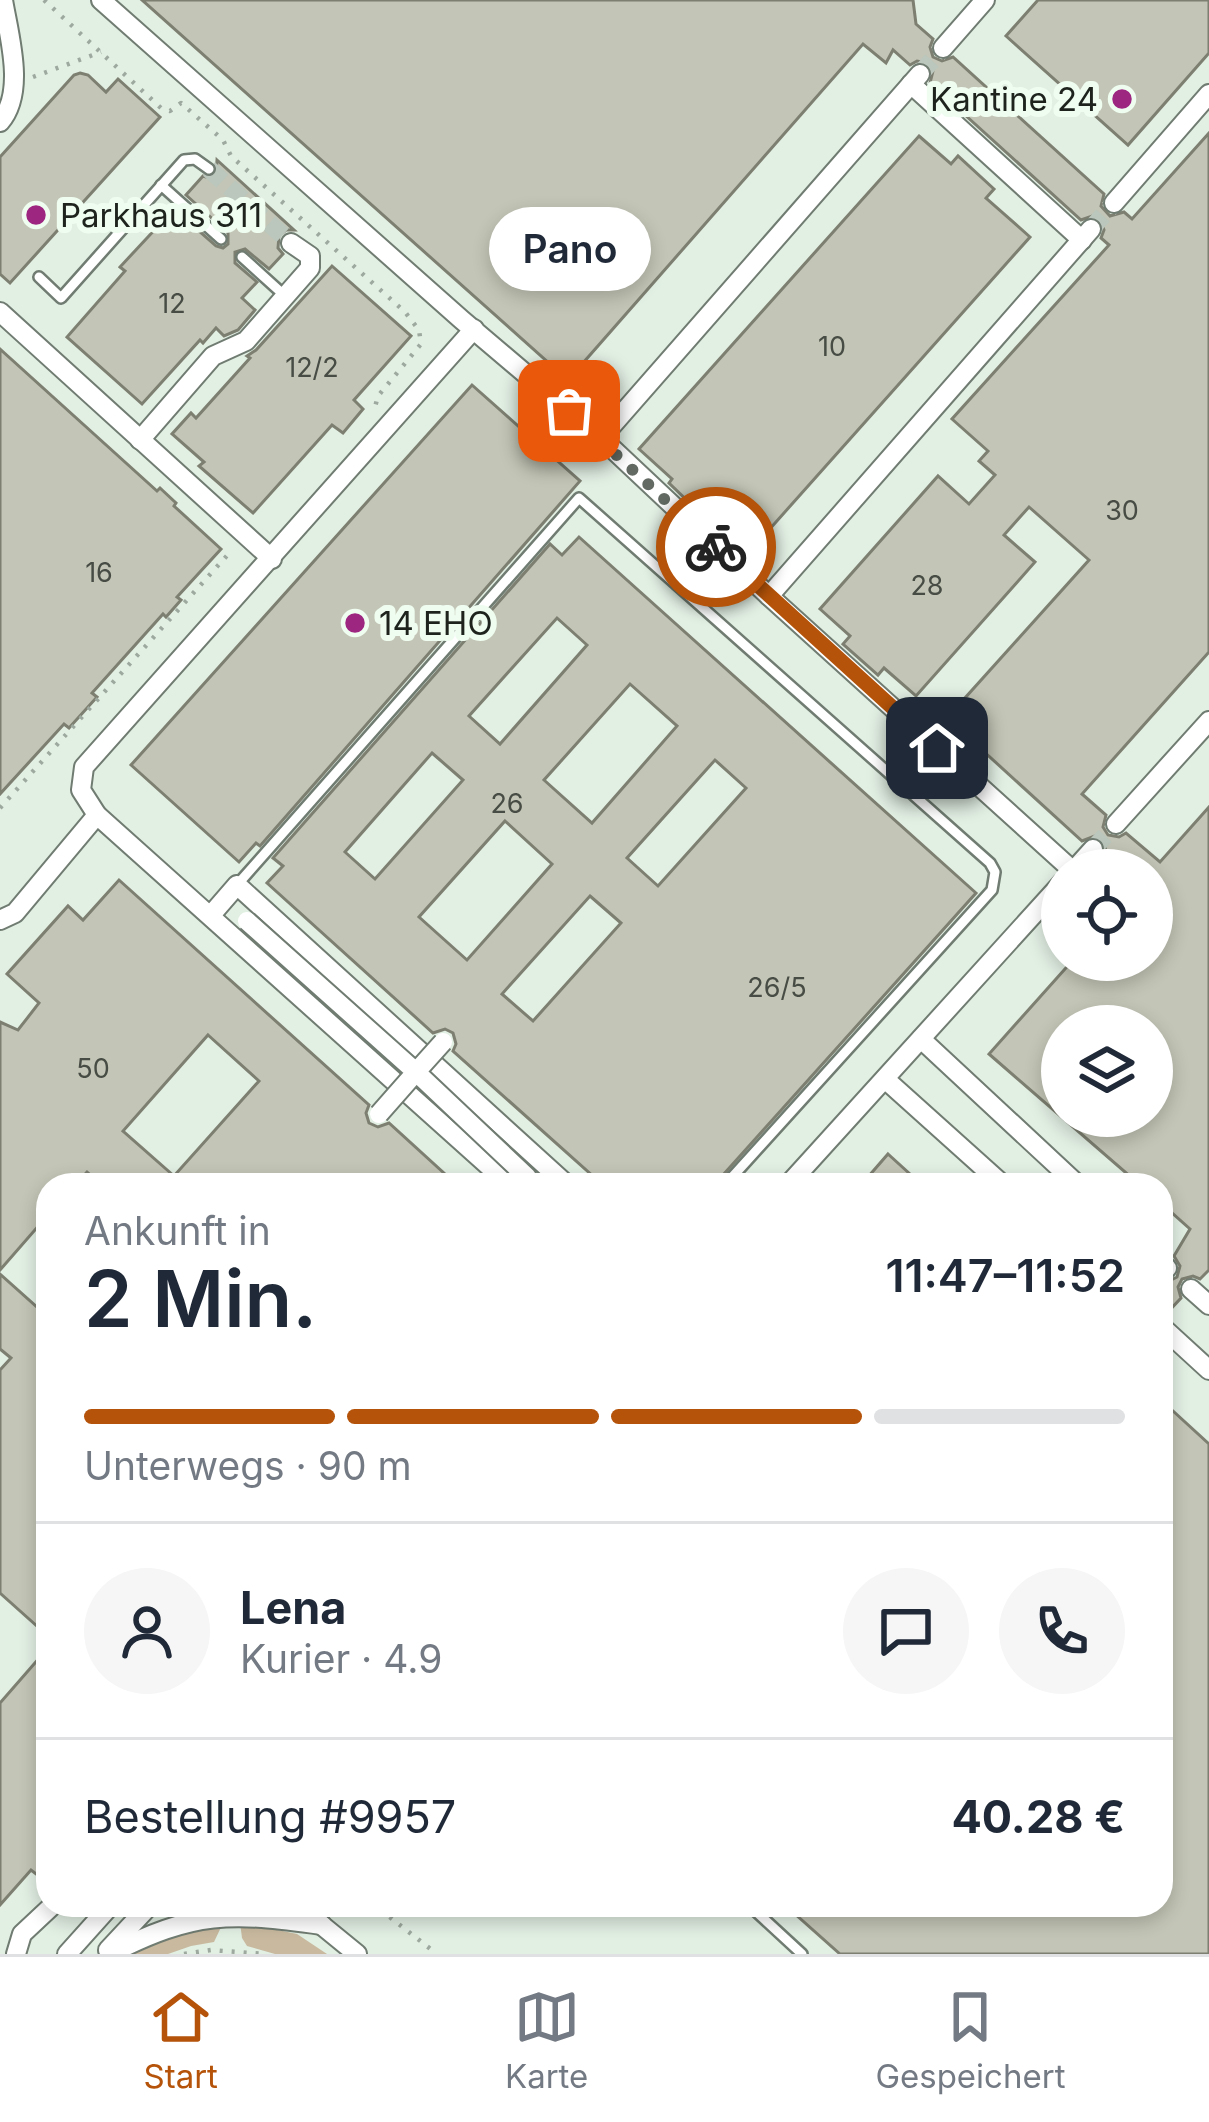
<!DOCTYPE html>
<html lang="de">
<head>
<meta charset="utf-8">
<style>
	:root { --surface:#fff; --page:#f6f6f7; --text:#1f2937; --muted:#747a83; --line:#e0e1e3; --accent:#b45309 }
	body { margin:0; font-family:Inter,sans-serif; background:var(--page); color:var(--text); height:100vh; display:flex; flex-direction:column; font-size:45px; white-space:nowrap }
	* { box-sizing:border-box; margin:0 }
	p { font-size:39px; color:var(--muted) }
	.icon { flex:none; width:66px; height:66px; fill:none; stroke:currentColor; stroke-width:2; stroke-linecap:round; stroke-linejoin:round }
	.map { position:relative; flex:1; overflow:hidden }
	.details { position:absolute; left:36px; top:1173px; width:1137px; height:744px; display:flex; flex-direction:column; background:var(--surface); border-radius:36px; box-shadow:0 6px 18px #0003 }
	.details>* { flex:none }
	.fabs { position:absolute; left:1041px; top:849px; display:grid; gap:24px }
	.fabs a { display:grid; place-items:center; width:132px; height:132px; border-radius:50%; background:var(--surface); box-shadow:0 6px 18px #0003; font-size:60px }
	.pin { position:absolute; display:grid; place-items:center; width:102px; height:102px; color:#fff; margin:-51px; border-radius:24px; box-shadow:0 6px 18px #0006 }
	.courier { position:absolute; display:grid; place-items:center; width:120px; height:120px; margin:-60px; border:9px solid #b45309; border-radius:50%; background:#fff; color:#222; box-shadow:0 3px 15px #0007 }
	.bubble { position:absolute; height:84px; border-radius:42px; background:var(--surface); box-shadow:0 6px 18px #0003; font-size:39px; font-weight:600; line-height:84px; text-align:center }
	.summary em { font-style:normal; font-weight:600 }
	.summary div { display:flex; flex-direction:column-reverse }
	.summary { display:flex; align-items:center; justify-content:space-between; height:204px; padding:0 48px }
	h1 { font-size:78px; font-weight:600; line-height:90px }
	.bar { display:grid; grid-template-columns:repeat(4,1fr); gap:18px 12px; align-content:center; height:144px; padding:0 48px }
	.bar i { height:15px; border-radius:9px; background:var(--line) }
	.bar .selected { background:var(--accent) }
	.bar p { grid-column:span 4 }
	.line { display:flex; align-items:center; gap:30px; padding:0 48px; border-top:3px solid var(--line) }
	.line div { flex:1 }
	.round { display:grid; place-items:center; flex:none; width:126px; height:126px; border-radius:63px; background:var(--page) }
	.menu { display:flex; justify-content:space-around; align-items:center; height:168px; border-top:3px solid var(--line); background:var(--surface); font-size:33px; color:var(--muted) }
	.menu a { display:grid; justify-items:center; gap:6px }
	.menu .selected { color:var(--accent) }
	.map>svg:first-child { display:block }
	.green { fill:#c8b99f }
	.building { fill:#c3c6b6; stroke:#7d7f71; stroke-width:3; fill-rule:evenodd }
	.lines { fill:none; stroke-linecap:round; stroke-linejoin:round }
	.minor-tunnel { stroke:#bbc6bc; stroke-width:18; stroke-dasharray:18 9; stroke-linecap:butt }
	.service-casing { stroke:#707c71; stroke-width:14 }
	.minor-casing { stroke:#707c71; stroke-width:22 }
	.path { stroke:#9da89e; stroke-width:4.5; stroke-dasharray:3 9; stroke-linecap:butt }
	.service { stroke:#fff; stroke-width:9 }
	.minor { stroke:#fff; stroke-width:18 }
	.minor-bridge-casing { stroke:#707c71; stroke-width:22; stroke-linecap:butt }
	.minor-bridge { stroke:#fff; stroke-width:18 }
	.done { stroke:#636a63; stroke-width:12; stroke-dasharray:0 21.6 }
	.route { stroke:#b45309; stroke-width:15 }
	.poi-dot { fill:#9d2680; stroke:#effdf0; stroke-width:4.5 }
	.labels { text-anchor:middle; stroke-width:12; stroke-linejoin:round; paint-order:stroke }
	.number-label { font-size:27px; fill:#474c44 }
	.poi-label { font-size:33px; fill:#1e231e; stroke:#effdf0; text-anchor:start }
</style>
</head>
<body>
<div class="map">
<svg width="1209" height="1954" viewBox="0 0 1209 1954">
	<rect width="100%" height="100%" fill="#e2efe3"/>
	<g class="green">
		<polygon points="240,1922 297,1934 327,1954 275,1954 247,1946 242,1938"/>
		<polygon points="223,1923 214,1942 191,1946 168,1954 127,1954 163,1937"/>
	</g>
	<g class="building">
		<path d="M142 0H913L916 24 933 39 930 47 933 57 942 61 953 57 1104 194 1101 206 1110 216 1124 212 1132 219 1209 133V652L1082 794 1106 815 1103 827 1108 835 1119 837 1126 833 1160 862 1209 807V1270L1200 1279 1193 1276 1182 1279 1178 1287 1181 1298 1166 1314 1161 1313V1280L1169 1281 1177 1277 1180 1266 1174 1256 1190 1229 1161 1203V1185H1140L989 1054 1073 960H1152V870H1115L1103 858 1106 851 1103 840 1095 836 1082 841 947 718 1089 560 1029 507 1004 535 1035 562 916 696 884 668 878 675 843 644 850 636 820 609 938 476 969 504 995 475 979 461 988 451 952 419 1109 245 1101 238 1104 230 1101 220 1092 216 1081 220 943 95 930 83 933 71 928 63 917 61 910 65 893 50 886 63 863 44 568 380ZM1062 1026H1152V1116H1062Z"/>
		<polygon points="1038,0 1209,0 1209,53 1128,145 1006,36"/>
		<polygon points="80,73 88,75 106,92 118,79 160,117 10,283 0,274 0,157 74,75"/>
		<polygon points="919,136 951,164 958,156 994,189 986,198 1030,237 751,550 704,508 700,513 669,483 672,479 639,449"/>
		<polygon points="217,160 294,230 286,230 279,236 278,248 283,254 269,269 245,249 235,252 235,263 257,282 242,298 255,310 238,330 224,336 216,328 203,343 200,340 142,404 67,337 125,271 120,267 174,209 216,246 223,248 228,244 228,233 186,195 203,176 209,178 216,175"/>
		<polygon points="332,266 411,336 354,400 363,409 343,433 332,425 253,513 199,466 204,462 172,434 191,413 196,418 250,358 247,356 256,350"/>
		<polygon points="0,349 157,491 160,488 176,503 174,506 221,549 177,597 181,600 166,617 163,614 92,693 97,697 69,728 64,724 0,794"/>
		<polygon points="472,385 580,481 260,846 256,843 239,862 131,765"/>
		<path d="M579 537 976 893 714 1185H603L453 1051 456 1044 453 1033 445 1029 433 1033 267 883 283 866 273 858 550 544 562 555ZM557 618 587 645 500 744 469 716ZM630 684 677 726 592 823 544 780ZM432 753 463 780 375 879 345 852ZM715 760 746 788 658 886 627 858ZM505 821 552 864 467 960 419 917ZM590 896 621 923 533 1021 502 994Z"/>
		<path d="M119 880 369 1105 366 1113 369 1123 378 1127 389 1123 457 1185H102L87 1172 75 1185H48V1215L0 1270V1022L18 1030 39 1003 7 974 68 906 83 920ZM208 1035 259 1081 174 1176 123 1131Z"/>
		<polygon points="888,1154 922,1185 861,1185"/>
		<polygon points="0,1274 48,1317 48,1636 0,1593 0,1370 11,1358 0,1349"/>
		<polygon points="1161,1400 1209,1444 1209,1954 840,1954 785,1905 1161,1905"/>
		<polygon points="48,1648 48,1883 31,1870 0,1905 0,1703"/>
	</g>
	<g class="lines">
		<g class="minor-tunnel">
			<polyline points="920,74 943,48"/>
			<polyline points="209,169 291,243"/>
			<polyline points="1091,229 1114,203"/>
			<polyline points="1093,849 1116,824"/>
		</g>
		<defs>
			<g id="service">
				<polyline points="161,185 221,239"/>
				<polyline points="242,257 284,295"/>
				<polyline points="39,277 61,298 184,160 195,159 209,169"/>
				<polyline points="237,885 579,498 990,863 995,872 992,890 725,1185"/>
				<polyline points="749,1905 802,1954"/>
			</g>
			<g id="minor">
				<polyline points="101,0 462,320 601,438 769,596 1072,870"/>
				<polyline points="943,48 985,0"/>
				<polyline points="911,84 1082,240"/>
				<path d="M0 122C26 92 9 36 3 0"/>
				<polyline points="1114,203 1209,94"/>
				<polyline points="0,312 272,559"/>
				<polyline points="474,329 84,767 81,790 97,815 510,1185"/>
				<polyline points="601,438 920,74"/>
				<polyline points="140,440 213,356 246,341 310,268 310,256 291,243"/>
				<polyline points="769,596 1091,229"/>
				<polyline points="1116,824 1209,721"/>
				<polyline points="1074,870 1093,849"/>
				<polyline points="211,915 237,885 567,1185"/>
				<polyline points="0,920 15,913 97,815"/>
				<polyline points="921,1039 1078,1185"/>
				<polyline points="885,1079 1003,1185"/>
				<polyline points="788,1185 1062,883"/>
				<polyline points="1161,1262 1167,1268"/>
				<polyline points="1191,1289 1209,1305"/>
				<polyline points="1161,1326 1209,1370"/>
				<polyline points="297,1905 357,1954"/>
				<polyline points="108,1950 150,1905"/>
				<polyline points="16,1954 22,1934 53,1905"/>
				<polyline points="67,1954 111,1905"/>
				<path d="M110 1954C194 1911 230 1912 322 1925"/>
			</g>
		</defs>
		<use href="#service" class="service-casing"/>
		<use href="#minor" class="minor-casing"/>
		<g class="path">
			<polyline points="44,0 161,108 170,111 181,103 223,140 231,156 405,312 419,330 421,344 378,396 375,407"/>
			<polyline points="33,77 101,52"/>
			<polyline points="0,808 232,550"/>
			<polyline points="369,1905 387,1915 437,1954"/>
			<polyline points="184,1954 211,1950 264,1954"/>
		</g>
		<use href="#service" class="service"/>
		<use href="#minor" class="minor"/>
		<defs>
			<g id="minor-bridge">
				<polyline points="247,921 416,1072 379,1114"/>
				<polyline points="443,1042 416,1072 527,1177 520,1185"/>
			</g>
		</defs>
		<use href="#minor-bridge" class="minor-bridge-casing"/>
		<use href="#minor-bridge" class="minor-bridge"/>
	</g>
	<g class="lines">
		<polyline class="done" points="569,411 716,547"/>
		<polyline class="route" points="716,547 937,748"/>
	</g>
	<g class="poi-dot">
		<circle cx="1122" cy="99" r="12"/>
		<circle cx="36" cy="215" r="12"/>
		<circle cx="355" cy="623" r="12"/>
	</g>
	<g class="labels">
		<g class="number-label">
			<text x="172" y="313">12</text>
			<text x="832" y="356">10</text>
			<text x="312" y="377">12/2</text>
			<text x="1122" y="520">30</text>
			<text x="99" y="582">16</text>
			<text x="927" y="595">28</text>
			<text x="507" y="813">26</text>
			<text x="777" y="997">26/5</text>
			<text x="93" y="1078">50</text>
		</g>
		<g class="poi-label">
			<text x="1098" y="111" text-anchor="end">Kantine 24</text>
			<text x="60" y="227">Parkhaus 311</text>
			<text x="379" y="635">14 EHO</text>
		</g>
	</g>
</svg>
<div class="fabs">
<a><svg class="icon" aria-label="locate" viewBox="0 0 24 24"><circle cx="12" cy="12" r="6"/><path d="M12 2v4M12 18v4M2 12h4M18 12h4"/></svg></a>
<a><svg class="icon" aria-label="layers" viewBox="0 0 24 24"><path d="M12 4l9 5-9 5-9-5zM3 14l9 5 9-5"/></svg></a>
</div>
<div class="pin" style="left:569px;top:411px;background:#ea580c"><svg class="icon" aria-label="bag" viewBox="0 0 24 24"><path d="M5 8h14l-1 12H6zM9 8a3 3 0 0 1 6 0"/></svg></div>
<div class="pin" style="left:937px;top:748px;background:#1f2937"><svg class="icon" aria-label="home" viewBox="0 0 24 24"><path d="M3 11l9-7 9 7M6 9v11h12V9"/></svg></div>
<div class="courier" style="left:716px;top:547px"><svg class="icon" aria-label="bike" viewBox="0 0 24 24"><circle cx="6" cy="16" r="4"/><circle cx="18" cy="16" r="4"/><path d="M6 16l4-8h5l3 8M10 8l3 8H6M13 5h3"/></svg></div>
<div class="bubble" style="left:489px;top:207px;width:162px">Pano</div>
<section class="details">
<div class="summary"><div><h1>2 Min.</h1><p>Ankunft in</p></div><em>11:47–11:52</em></div>
<div class="bar"><i class="selected"></i><i class="selected"></i><i class="selected"></i><i></i><p>Unterwegs · 90 m</p></div>
<div class="line" style="height:216px"><a class="round"><svg class="icon" aria-label="person" viewBox="0 0 24 24"><circle cx="12" cy="8" r="4"/><path d="M4 21q1-7 8-7t8 7"/></svg></a><div><b>Lena</b><p>Kurier · 4.9</p></div><a class="round"><svg class="icon" aria-label="chat" viewBox="0 0 24 24"><path d="M4 5h16v11H9l-5 4z"/></svg></a><a class="round"><svg class="icon" aria-label="phone" viewBox="0 0 24 24"><path d="M5 4h4l2 5-3 2q2 4 5 5l2-3 5 2v4C11 20 4 13 5 4z"/></svg></a></div>
<div class="line" style="height:156px"><div>Bestellung #9957</div><b>40.28 €</b></div>
</section>
</div>
<nav class="menu">
<a class="selected"><svg class="icon" aria-label="home" viewBox="0 0 24 24"><path d="M3 11l9-7 9 7M6 9v11h12V9"/></svg>Start</a>
<a><svg class="icon" aria-label="map" viewBox="0 0 24 24"><path d="M3 6l6-2 6 2 6-2v14l-6 2-6-2-6 2zM9 4v14M15 6v14"/></svg>Karte</a>
<a><svg class="icon" aria-label="saved" viewBox="0 0 24 24"><path d="M7 4h10v16l-5-4-5 4z"/></svg>Gespeichert</a>
</nav>
</body>
</html>
